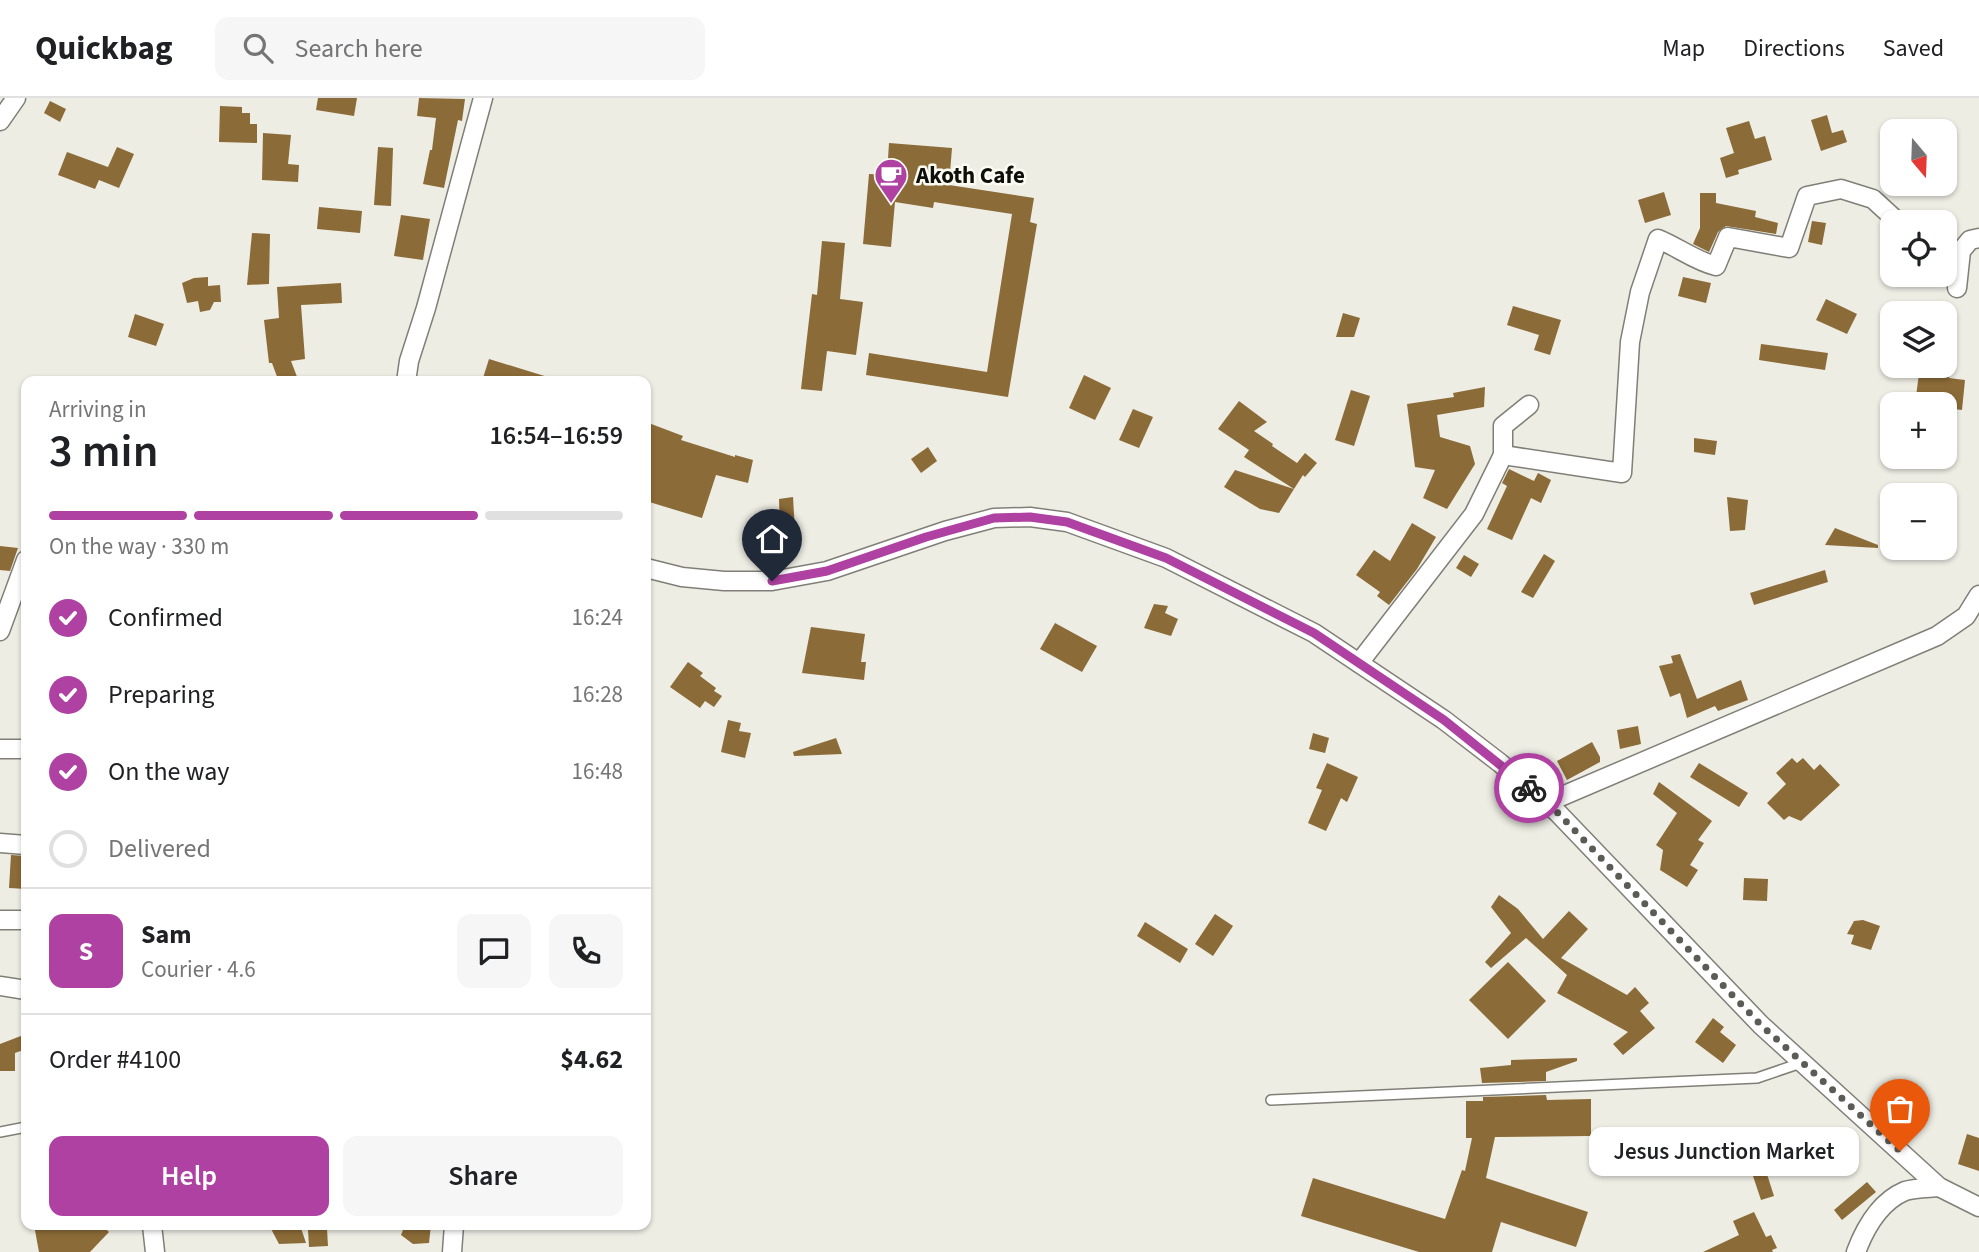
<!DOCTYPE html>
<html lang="en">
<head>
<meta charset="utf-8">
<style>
	:root { --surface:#fff; --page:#f6f6f6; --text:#202124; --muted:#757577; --line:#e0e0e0; --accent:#ae41a1 }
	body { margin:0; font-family:"Source Sans 3",sans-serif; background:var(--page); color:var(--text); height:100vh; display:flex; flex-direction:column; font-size:26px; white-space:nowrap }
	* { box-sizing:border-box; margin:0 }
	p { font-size:23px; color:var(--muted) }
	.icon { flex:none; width:38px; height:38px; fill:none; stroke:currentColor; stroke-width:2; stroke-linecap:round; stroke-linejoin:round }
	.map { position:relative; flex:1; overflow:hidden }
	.panel { position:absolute; left:21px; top:278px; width:630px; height:854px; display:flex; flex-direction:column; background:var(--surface); border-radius:14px; box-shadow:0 2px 5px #0004 }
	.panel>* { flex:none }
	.needle { width:46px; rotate:161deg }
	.controls { position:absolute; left:1880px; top:21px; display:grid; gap:14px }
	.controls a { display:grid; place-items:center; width:77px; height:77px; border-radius:14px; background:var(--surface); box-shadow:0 2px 5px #0004; font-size:35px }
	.pin { position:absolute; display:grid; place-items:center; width:60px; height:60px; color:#fff; margin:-72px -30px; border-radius:50% 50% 50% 0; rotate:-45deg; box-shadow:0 0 7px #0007 }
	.pin .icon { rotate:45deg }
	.courier { position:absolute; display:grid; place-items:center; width:70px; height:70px; margin:-35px; border:5px solid #ae41a1; border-radius:50%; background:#fff; color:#222; box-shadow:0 2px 9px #0007 }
	.bubble { position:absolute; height:49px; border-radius:14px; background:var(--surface); box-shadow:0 2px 5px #0004; font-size:23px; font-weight:600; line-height:49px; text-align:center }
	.headline em { font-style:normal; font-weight:600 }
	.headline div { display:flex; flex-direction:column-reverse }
	.headline { display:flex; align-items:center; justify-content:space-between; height:119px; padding:0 28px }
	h1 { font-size:46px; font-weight:600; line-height:52px }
	.bar { display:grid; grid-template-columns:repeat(4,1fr); gap:10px 7px; align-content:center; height:84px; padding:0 28px }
	.bar i { height:9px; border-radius:5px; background:var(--line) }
	.bar .selected { background:var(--accent) }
	.bar p { grid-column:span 4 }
	.line { display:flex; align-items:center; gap:18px; padding:0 28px; border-top:2px solid var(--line) }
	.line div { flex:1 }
	.round { display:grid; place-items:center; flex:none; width:74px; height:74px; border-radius:14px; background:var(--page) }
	ol { padding:0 28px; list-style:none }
	li { display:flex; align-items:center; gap:21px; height:77px }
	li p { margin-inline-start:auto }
	li .icon { padding:7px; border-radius:50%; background:var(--accent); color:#fff; stroke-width:4 }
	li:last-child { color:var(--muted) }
	li i { width:38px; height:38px; border:4px solid var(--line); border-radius:50% }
	.button { display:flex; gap:14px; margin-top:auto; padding:14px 28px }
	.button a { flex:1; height:80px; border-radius:14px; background:var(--accent); color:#fff; font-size:28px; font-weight:600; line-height:80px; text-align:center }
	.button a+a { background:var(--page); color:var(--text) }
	header { display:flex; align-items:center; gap:42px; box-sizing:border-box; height:98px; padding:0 35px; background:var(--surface); border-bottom:2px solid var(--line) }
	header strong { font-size:33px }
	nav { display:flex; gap:38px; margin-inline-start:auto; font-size:24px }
	.search { width:490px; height:63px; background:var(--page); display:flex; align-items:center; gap:18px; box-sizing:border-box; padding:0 24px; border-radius:14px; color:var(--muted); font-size:26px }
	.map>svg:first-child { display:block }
	.building { fill:#8b6b37 }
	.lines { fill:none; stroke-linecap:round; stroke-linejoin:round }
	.lane-casing { stroke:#807f77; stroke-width:12 }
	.street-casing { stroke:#807f77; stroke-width:21 }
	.lane { stroke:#fff; stroke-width:9 }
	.street { stroke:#fff; stroke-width:18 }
	.done { stroke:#5c5c57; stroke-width:7; stroke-dasharray:0 12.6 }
	.route { stroke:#ae41a1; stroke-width:9 }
	.labels { text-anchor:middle; stroke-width:5; stroke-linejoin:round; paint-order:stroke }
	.poi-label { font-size:23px; font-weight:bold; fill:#0e0e0b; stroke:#fbfbf2; text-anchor:start }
</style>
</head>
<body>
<header>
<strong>Quickbag</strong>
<div class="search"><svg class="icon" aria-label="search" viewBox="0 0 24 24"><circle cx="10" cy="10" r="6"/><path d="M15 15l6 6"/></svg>Search here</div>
<nav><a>Map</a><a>Directions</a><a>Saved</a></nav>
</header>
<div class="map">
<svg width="1979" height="1154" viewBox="0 0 1979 1154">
	<rect width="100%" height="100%" fill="#eeede4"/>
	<g class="building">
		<polygon points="318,0 357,0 354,18 316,12"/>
		<polygon points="419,0 465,1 462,23 458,22 444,90 423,86 430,52 432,52 436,20 417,18"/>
		<polygon points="50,3 66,11 60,24 44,15"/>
		<polygon points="220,8 242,9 242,15 250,15 250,26 257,26 257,45 219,44"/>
		<polygon points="1827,17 1832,35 1843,32 1847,44 1821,53 1811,22"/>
		<polygon points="1749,23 1755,41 1765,38 1772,62 1738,72 1739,76 1726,80 1720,60 1734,55 1726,30"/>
		<polygon points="263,35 291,37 288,66 299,67 298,84 262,82"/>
		<polygon points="889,45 952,50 949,87 1034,100 1030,124 1037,126 1008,299 866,277 869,255 987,274 1012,116 934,104 933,110 895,104 891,149 863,146 869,76 887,77"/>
		<polygon points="117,49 134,56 119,90 99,82 95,91 58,77 67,54 108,69"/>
		<polygon points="378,49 393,50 391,108 374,107"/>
		<polygon points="1664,94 1671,117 1645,125 1638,102"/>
		<polygon points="1700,95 1716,95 1716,105 1756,113 1755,119 1778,125 1776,136 1726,128 1718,134 1709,154 1693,146 1700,130"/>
		<polygon points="319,109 362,113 360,135 317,131"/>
		<polygon points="401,117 430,121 423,162 394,158"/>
		<polygon points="1812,123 1826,125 1822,147 1808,144"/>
		<polygon points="252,135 270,136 269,186 247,187"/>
		<polygon points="822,143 845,145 840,201 863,204 856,257 827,253 822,293 801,291 812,196 817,197"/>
		<polygon points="208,179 208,188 220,187 221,204 214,204 210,212 200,214 198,203 187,205 182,185 194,180"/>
		<polygon points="1683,179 1711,185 1706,205 1678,198"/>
		<polygon points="341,185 342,205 301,207 305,261 291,263 299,284 279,284 272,265 269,265 264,222 279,220 277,189"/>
		<polygon points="1826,201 1857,216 1847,236 1816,222"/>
		<polygon points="1513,208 1561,222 1550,257 1534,252 1539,237 1507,227"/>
		<polygon points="1343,215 1360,220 1354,239 1336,239"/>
		<polygon points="135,216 164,226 156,248 128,239"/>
		<polygon points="1761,246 1828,255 1825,272 1759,262"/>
		<polygon points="489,261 551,280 551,284 495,284 483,280"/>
		<polygon points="1920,268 1950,268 1949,280 1965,282 1962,312 1944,310 1944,306 1915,306"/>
		<polygon points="1084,277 1111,290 1095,322 1069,310"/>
		<polygon points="1485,289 1484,309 1437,317 1440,339 1470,348 1475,366 1447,411 1423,400 1435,372 1415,369 1407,306 1454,299 1453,295"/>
		<polygon points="1351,292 1370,298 1354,348 1335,342"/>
		<polygon points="1239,303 1267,324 1254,333 1273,346 1272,348 1297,365 1305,355 1317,365 1305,379 1303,377 1294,391 1244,359 1249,352 1218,331"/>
		<polygon points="1133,311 1153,319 1139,350 1119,342"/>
		<polygon points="646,324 683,338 681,342 735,359 735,357 753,362 748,385 716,377 702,420 646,403"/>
		<polygon points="1694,340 1717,343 1715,357 1694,354"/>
		<polygon points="928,349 937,363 921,375 911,361"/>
		<polygon points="1509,371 1534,383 1538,375 1551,382 1541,405 1531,400 1512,442 1487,431 1507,388 1502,385"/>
		<polygon points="1235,372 1294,391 1279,415 1260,411 1224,389"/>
		<polygon points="793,399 795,433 780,434 779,401"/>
		<polygon points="1727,399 1748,402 1745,432 1730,433"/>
		<polygon points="1412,425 1436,439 1417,471 1389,507 1377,498 1380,494 1356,477 1374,452 1390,463"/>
		<polygon points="1835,430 1878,447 1878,450 1825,447"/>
		<polygon points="0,448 18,450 10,473 0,472"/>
		<polygon points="1544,456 1555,463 1533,500 1521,494"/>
		<polygon points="1464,457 1479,466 1471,479 1456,470"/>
		<polygon points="1825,472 1828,484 1754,507 1750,495"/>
		<polygon points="1154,506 1168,508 1165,515 1178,521 1171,538 1144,530"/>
		<polygon points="1055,525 1097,548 1082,574 1040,551"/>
		<polygon points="811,529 865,536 861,564 866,564 864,582 802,575"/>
		<polygon points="1680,556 1697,601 1741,582 1748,602 1718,613 1715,608 1687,620 1680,595 1670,599 1659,568 1673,565 1671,558"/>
		<polygon points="688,564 703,575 700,578 716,590 714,593 722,598 714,609 705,603 700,610 670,589"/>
		<polygon points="728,622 741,625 739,633 751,635 745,660 721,654"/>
		<polygon points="1638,628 1641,646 1620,651 1617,632"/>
		<polygon points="1313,635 1329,640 1325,655 1309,651"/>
		<polygon points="836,640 842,656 794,658 793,654"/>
		<polygon points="1592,644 1600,659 1600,664 1567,682 1557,663"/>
		<polygon points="1792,660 1797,665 1803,660 1814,672 1820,666 1840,687 1801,723 1789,718 1784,722 1767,705 1786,686 1776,675"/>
		<polygon points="1327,665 1358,679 1347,704 1341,700 1326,733 1308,725 1322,692 1316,690"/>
		<polygon points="1699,665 1748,695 1739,709 1690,679"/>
		<polygon points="1659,684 1712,723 1698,742 1704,745 1690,767 1698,772 1687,789 1660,772 1663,752 1656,747 1677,715 1653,696"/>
		<polygon points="11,757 26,758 26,791 9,790"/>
		<polygon points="1744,780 1768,781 1767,803 1743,802"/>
		<polygon points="1499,797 1518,811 1543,841 1569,813 1588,831 1561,860 1627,897 1635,889 1649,905 1640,913 1655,930 1623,957 1613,946 1628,934 1557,895 1567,877 1526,840 1491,870 1485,864 1511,835 1491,809"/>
		<polygon points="1215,816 1233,828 1213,858 1195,846"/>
		<polygon points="1863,822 1880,828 1871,852 1851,846 1854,837 1847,836 1854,823"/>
		<polygon points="1145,824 1188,851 1180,865 1137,838"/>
		<polygon points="1508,864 1546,903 1508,941 1469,902"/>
		<polygon points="1713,920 1724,929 1720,934 1736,947 1723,965 1695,944"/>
		<polygon points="26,936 26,951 15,955 15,973 0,973 0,946"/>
		<polygon points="1577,960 1577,963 1546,974 1546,983 1482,985 1480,970 1511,967 1511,962"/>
		<polygon points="1546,997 1547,1002 1591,1001 1591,1038 1495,1039 1486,1080 1588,1114 1576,1149 1501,1124 1492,1154 1419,1154 1301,1118 1313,1080 1445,1121 1462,1072 1465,1073 1472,1040 1466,1040 1466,1003 1483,1003 1483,999"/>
		<polygon points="1967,1036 1979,1040 1979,1073 1958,1066"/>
		<polygon points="1756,1042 1774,1098 1761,1102 1742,1045"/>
		<polygon points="1867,1084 1876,1094 1842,1122 1834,1112"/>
		<polygon points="1754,1114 1766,1139 1771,1137 1777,1150 1772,1152 1773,1154 1703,1154 1739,1137 1733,1123"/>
		<polygon points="34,1127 101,1127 109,1134 90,1154 39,1154"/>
		<polygon points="269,1127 300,1127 306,1145 279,1146"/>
		<polygon points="405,1127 431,1127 429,1145 413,1146 401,1137"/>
		<polygon points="327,1131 328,1148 309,1149 308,1132"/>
	</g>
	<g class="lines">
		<defs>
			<g id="lane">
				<polyline points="1271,1002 1757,980 1801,965"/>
				<polyline points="0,1034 26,1029"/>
			</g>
			<g id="street">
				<polyline points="0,23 16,0"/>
				<polyline points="1957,190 1961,153 1970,142 1979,140"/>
				<polyline points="406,284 409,263 426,210 483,0"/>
				<path d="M1503 357 1622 375 1630 244 1640 194 1658 141C1678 149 1695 163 1716 168L1728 139 1789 150 1807 98 1841 91 1873 101 1898 124"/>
				<polyline points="646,470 682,479 724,483 772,483 827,473 945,433 994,420 1030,419 1067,424 1166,460 1314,535 1444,622 1500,665 1557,714 1761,927 1939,1089 1979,1109"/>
				<polyline points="0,533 26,462"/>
				<polyline points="1359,565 1474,416 1503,357 1503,328 1529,307"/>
				<polyline points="0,651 26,651"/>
				<polyline points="1546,705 1937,538 1966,518 1979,497"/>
				<polyline points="0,745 26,747"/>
				<polyline points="0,822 26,822"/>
				<polyline points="0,888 26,892"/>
				<polyline points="152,1127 155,1154"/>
				<polyline points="452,1154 454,1127"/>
				<path d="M1856 1154C1865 1130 1879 1104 1905 1093 1914 1090 1928 1090 1939 1089"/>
			</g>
		</defs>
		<use href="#lane" class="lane-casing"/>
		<use href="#street" class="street-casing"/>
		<use href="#lane" class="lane"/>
		<use href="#street" class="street"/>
	</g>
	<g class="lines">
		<polyline class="done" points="1529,690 1557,714 1761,927 1900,1053"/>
		<polyline class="route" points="772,483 827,473 926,439 994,420 1030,419 1067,424 1166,460 1314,535 1444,622 1529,690"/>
	</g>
	<defs>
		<symbol id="cafe-pin" viewBox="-11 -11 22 30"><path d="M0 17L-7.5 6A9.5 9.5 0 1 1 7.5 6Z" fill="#ae41a1" stroke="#fbfbf2"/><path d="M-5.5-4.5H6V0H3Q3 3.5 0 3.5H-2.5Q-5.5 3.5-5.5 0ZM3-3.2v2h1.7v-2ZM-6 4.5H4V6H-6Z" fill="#fff"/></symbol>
	</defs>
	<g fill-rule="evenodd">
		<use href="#cafe-pin" x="872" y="58" width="38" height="52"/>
	</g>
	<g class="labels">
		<g class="poi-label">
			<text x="916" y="85">Akoth Cafe</text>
		</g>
	</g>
</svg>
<div class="controls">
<a><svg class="needle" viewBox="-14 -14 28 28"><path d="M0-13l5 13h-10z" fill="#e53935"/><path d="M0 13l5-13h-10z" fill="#757577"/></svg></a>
<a><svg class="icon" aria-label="locate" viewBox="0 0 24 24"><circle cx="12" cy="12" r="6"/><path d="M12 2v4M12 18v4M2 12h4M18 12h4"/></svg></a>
<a><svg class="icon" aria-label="layers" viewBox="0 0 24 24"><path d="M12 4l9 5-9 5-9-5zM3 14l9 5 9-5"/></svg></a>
<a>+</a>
<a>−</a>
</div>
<div class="pin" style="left:1900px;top:1053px;background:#ea580c"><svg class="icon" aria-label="bag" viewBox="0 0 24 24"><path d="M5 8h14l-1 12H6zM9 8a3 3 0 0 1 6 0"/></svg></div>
<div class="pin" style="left:772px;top:483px;background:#1f2937"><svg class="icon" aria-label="home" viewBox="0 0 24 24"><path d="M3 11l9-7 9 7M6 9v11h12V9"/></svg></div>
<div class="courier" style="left:1529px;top:690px"><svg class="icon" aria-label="bike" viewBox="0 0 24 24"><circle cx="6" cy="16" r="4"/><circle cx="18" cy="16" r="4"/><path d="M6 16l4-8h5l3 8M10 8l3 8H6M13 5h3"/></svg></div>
<div class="bubble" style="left:1589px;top:1029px;width:270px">Jesus Junction Market</div>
<section class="panel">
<div class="headline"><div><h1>3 min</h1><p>Arriving in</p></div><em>16:54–16:59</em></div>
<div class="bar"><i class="selected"></i><i class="selected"></i><i class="selected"></i><i></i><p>On the way · 330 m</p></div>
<ol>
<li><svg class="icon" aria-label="check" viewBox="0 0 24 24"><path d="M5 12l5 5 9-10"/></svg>Confirmed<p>16:24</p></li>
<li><svg class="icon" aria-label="check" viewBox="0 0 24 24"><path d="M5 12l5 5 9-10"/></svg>Preparing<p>16:28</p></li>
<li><svg class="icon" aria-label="check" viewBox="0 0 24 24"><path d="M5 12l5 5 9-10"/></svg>On the way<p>16:48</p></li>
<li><i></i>Delivered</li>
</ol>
<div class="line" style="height:126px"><b class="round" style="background:var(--accent);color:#fff">S</b><div><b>Sam</b><p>Courier · 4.6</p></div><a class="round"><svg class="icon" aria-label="chat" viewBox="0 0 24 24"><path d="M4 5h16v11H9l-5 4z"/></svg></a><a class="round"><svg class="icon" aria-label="phone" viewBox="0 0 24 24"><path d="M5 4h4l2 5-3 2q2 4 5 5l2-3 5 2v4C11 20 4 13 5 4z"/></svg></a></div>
<div class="line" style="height:91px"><div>Order #4100</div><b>$4.62</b></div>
<div class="button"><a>Help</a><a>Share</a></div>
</section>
</div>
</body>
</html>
